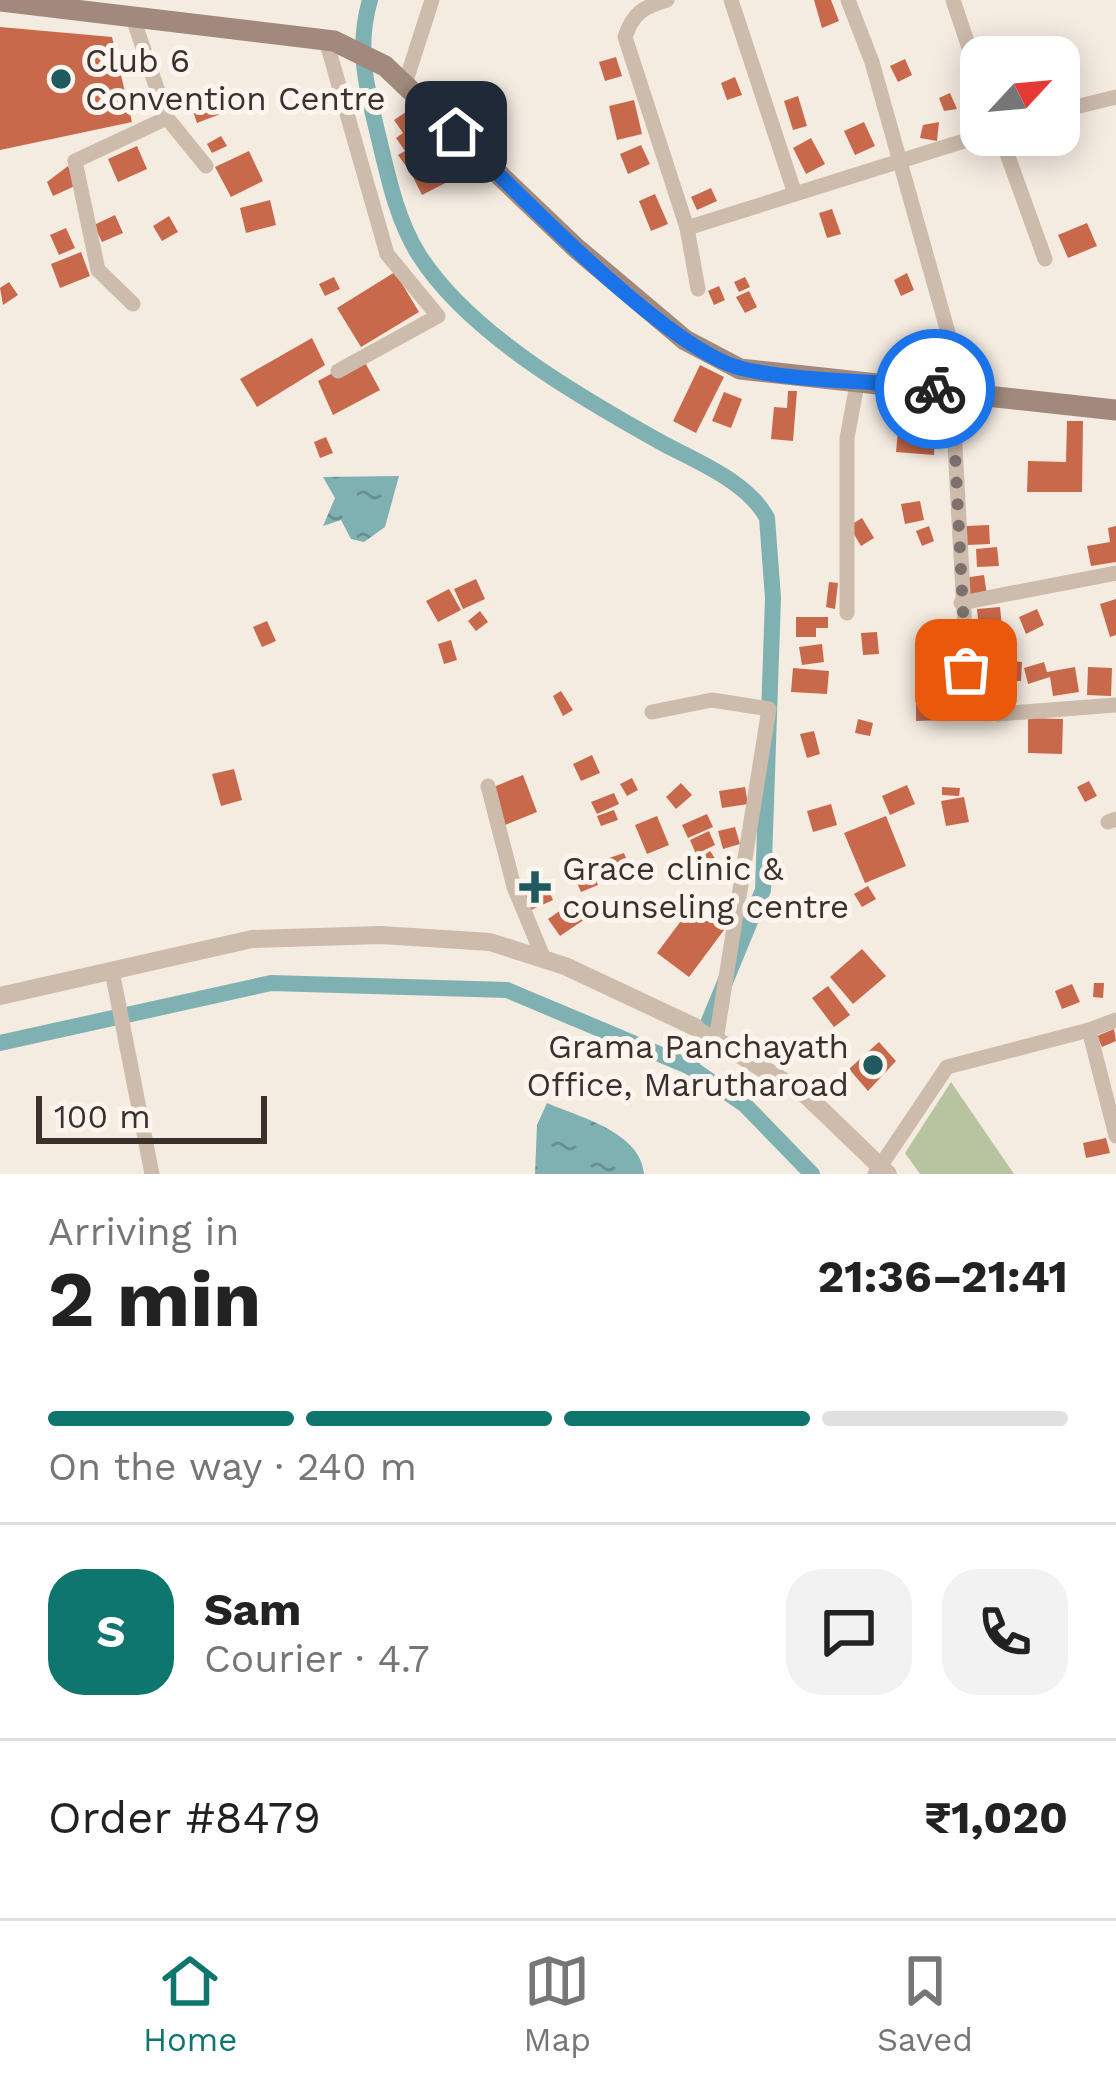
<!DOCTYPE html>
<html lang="en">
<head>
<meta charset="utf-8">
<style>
	:root { --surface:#fff; --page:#f2f2f2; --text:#222; --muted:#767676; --line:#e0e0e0; --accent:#0f766e }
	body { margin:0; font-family:"Work Sans",sans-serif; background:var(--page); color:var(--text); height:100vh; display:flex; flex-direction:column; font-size:45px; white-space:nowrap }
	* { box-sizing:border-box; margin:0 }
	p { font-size:39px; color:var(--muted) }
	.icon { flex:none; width:66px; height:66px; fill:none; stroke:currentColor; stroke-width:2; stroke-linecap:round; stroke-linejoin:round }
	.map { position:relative; height:1174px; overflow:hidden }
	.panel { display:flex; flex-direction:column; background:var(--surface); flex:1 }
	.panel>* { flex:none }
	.needle { width:78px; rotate:64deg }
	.tools { position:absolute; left:960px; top:36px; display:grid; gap:24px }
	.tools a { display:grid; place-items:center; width:120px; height:120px; border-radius:24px; background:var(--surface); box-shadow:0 6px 30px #0003; font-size:60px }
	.scale { position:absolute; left:36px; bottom:30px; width:231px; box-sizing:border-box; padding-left:12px; border:6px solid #3b302b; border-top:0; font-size:33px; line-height:42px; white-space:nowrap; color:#3b302b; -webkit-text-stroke:9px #fbf5ee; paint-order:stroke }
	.pin { position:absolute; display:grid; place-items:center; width:102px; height:102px; color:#fff; margin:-51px; border-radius:24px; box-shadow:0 6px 18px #0006 }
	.courier { position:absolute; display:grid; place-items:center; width:120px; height:120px; margin:-60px; border:9px solid #1a73e8; border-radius:50%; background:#fff; color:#222; box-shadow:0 3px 15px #0007 }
	.overview em { font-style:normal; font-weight:700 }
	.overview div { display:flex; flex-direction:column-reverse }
	.overview { display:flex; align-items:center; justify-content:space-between; height:204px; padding:0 48px }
	h1 { font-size:78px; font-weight:700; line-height:90px }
	.bar { display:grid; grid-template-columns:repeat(4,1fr); gap:18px 12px; align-content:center; height:144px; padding:0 48px }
	.bar i { height:15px; border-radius:9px; background:var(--line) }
	.bar .selected { background:var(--accent) }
	.bar p { grid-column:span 4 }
	.line { display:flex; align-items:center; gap:30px; padding:0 48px; border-top:3px solid var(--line) }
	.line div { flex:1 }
	.round { display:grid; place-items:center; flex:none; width:126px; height:126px; border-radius:36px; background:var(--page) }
	.tabs { display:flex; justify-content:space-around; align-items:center; height:168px; border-top:3px solid var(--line); background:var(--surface); font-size:33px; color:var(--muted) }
	.tabs a { display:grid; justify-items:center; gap:6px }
	.tabs .selected { color:var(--accent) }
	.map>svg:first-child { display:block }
	.green { fill:#b8c4a0 }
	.water { fill:url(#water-ripples) }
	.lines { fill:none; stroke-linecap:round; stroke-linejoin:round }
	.canal { stroke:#7fb0b2; stroke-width:16 }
	.building { fill:#c8694b }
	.minor { stroke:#cdbbac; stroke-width:15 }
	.tertiary { stroke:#cdbbac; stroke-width:18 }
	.secondary { stroke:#a18a7d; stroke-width:21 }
	.done { stroke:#7c716b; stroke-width:12; stroke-dasharray:0 21.6 }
	.route { stroke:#1a73e8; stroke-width:15 }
	.poi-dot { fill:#1f5a5e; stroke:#fbf5ee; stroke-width:4.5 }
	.labels { text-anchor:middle; stroke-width:10; stroke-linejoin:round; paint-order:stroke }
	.poi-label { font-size:33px; fill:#3b302b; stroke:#fbf5ee; text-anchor:start }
</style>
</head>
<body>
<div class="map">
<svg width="1116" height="1174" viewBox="0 0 1116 1174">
	<defs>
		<pattern id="water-ripples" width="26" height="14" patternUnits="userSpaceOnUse" patternTransform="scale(3)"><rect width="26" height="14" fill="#7fb0b2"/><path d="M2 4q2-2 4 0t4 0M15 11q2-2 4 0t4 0" fill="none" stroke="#699091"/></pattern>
	</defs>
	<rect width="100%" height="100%" fill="#f4ebe1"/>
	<polygon class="green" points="951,1082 1014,1174 920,1174 905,1153"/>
	<g class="water">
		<polygon points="399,476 385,527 364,542 351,539 341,520 323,526 335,498 323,477"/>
		<path d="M547 1103C579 1117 641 1132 644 1174H535L537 1125Z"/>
	</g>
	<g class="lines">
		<g class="canal">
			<path d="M370 0C355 51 368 93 380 143 389 181 398 222 419 255 469 334 583 399 664 444 698 462 748 482 767 518L773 598 763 890 690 1067"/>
			<polyline points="0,1043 271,983 507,990 690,1067 745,1105 812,1174"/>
		</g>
	</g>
	<g class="building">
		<polygon points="814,0 831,0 839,21 822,28"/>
		<polygon points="0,27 112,37 132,122 0,150"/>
		<polygon points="616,57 622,76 605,81 599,62"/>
		<polygon points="905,59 912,75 898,82 890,66"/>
		<polygon points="735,77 742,95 727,100 721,83"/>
		<polygon points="215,93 223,113 197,123 190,102"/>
		<polygon points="950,93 957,109 944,111 939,98"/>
		<polygon points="798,96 807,126 793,130 784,101"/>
		<polygon points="634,100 642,134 617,140 609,106"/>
		<polygon points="406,112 415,126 425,119 432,129 423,135 433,151 411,173 398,155 405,151 396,138 403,133 394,120"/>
		<polygon points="864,122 875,146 855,155 844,131"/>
		<polygon points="939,122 937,141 920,138 923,125"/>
		<polygon points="221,136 227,146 212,153 207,144"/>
		<polygon points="811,138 825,164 806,174 793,148"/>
		<polygon points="641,145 650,164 628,174 620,154"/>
		<polygon points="137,146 147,169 118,182 108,159"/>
		<polygon points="249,151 263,181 231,197 215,167"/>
		<polygon points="446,160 455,178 422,195 413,177"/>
		<polygon points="68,166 77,185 53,196 47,182"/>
		<polygon points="711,188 717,201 697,210 691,197"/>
		<polygon points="655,194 668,224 651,231 639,201"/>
		<polygon points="270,200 276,225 246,233 240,208"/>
		<polygon points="832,209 841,234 827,238 819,213"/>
		<polygon points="115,215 123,233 102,242 94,225"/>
		<polygon points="169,216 178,232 162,241 153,226"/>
		<polygon points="1087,223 1097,246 1068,258 1058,235"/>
		<polygon points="66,228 75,248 59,255 50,235"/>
		<polygon points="81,252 90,276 60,288 51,264"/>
		<polygon points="395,272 419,312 361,347 337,308"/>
		<polygon points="907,273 914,290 901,296 894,280"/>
		<polygon points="334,277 340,289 325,296 319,284"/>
		<polygon points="745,277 750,287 739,292 734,282"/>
		<polygon points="9,282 18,295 3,305 0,288"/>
		<polygon points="719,286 725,300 714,305 708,291"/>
		<polygon points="749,291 757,307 745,313 736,297"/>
		<polygon points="312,338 325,365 257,407 240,379"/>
		<polygon points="362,357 380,390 333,415 318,381"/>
		<polygon points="700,365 724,377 696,433 673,421"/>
		<polygon points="788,391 797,391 793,441 771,439 774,407 787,408"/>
		<polygon points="724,392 742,399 731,428 712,421"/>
		<polygon points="932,409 946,411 943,429 928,427"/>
		<polygon points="1067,421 1083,421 1082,492 1027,492 1028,461 1066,462"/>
		<polygon points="898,431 935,434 934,455 896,452"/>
		<polygon points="326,437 333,453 320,458 314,442"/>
		<polygon points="920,501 924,520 905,524 901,504"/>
		<polygon points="862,518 874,538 861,546 849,526"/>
		<polygon points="989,525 990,544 967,545 966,526"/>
		<polygon points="929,526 934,541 922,546 916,531"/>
		<polygon points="1116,526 1116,562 1091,566 1087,546 1110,542 1108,528"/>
		<polygon points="997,547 999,566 977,567 976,549"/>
		<polygon points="984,575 987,595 966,597 963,578"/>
		<polygon points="476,579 485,599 463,609 454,589"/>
		<polygon points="829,582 838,583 835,609 826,607"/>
		<polygon points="449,589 461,610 438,622 426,601"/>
		<polygon points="1116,599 1116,635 1110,637 1100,604"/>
		<polygon points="1000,607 1002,627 979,629 977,609"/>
		<polygon points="1037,609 1044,625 1026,634 1019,617"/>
		<polygon points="480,611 488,622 476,631 468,621"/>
		<polygon points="796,617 828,617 828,628 816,628 816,637 796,637"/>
		<polygon points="267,621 276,641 262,647 253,627"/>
		<polygon points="996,629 998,648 975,649 974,631"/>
		<polygon points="877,632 879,654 863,655 861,633"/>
		<polygon points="451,640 457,660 444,664 438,644"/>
		<polygon points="822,644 824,662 802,665 799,647"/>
		<polygon points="1011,661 1022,662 1021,681 1010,681"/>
		<polygon points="1044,662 1047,672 1075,667 1079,692 1053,696 1050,677 1028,684 1024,668"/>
		<polygon points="1088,667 1112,668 1111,696 1087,695"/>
		<polygon points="793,668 829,671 827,694 791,692"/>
		<polygon points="561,691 573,710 563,716 553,696"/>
		<polygon points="949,702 949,720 916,721 916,703"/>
		<polygon points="1028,718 1063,719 1062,754 1028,753"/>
		<polygon points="858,719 873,723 870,736 855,733"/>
		<polygon points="814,731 820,754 807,758 800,734"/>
		<polygon points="592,755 600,773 581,781 573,764"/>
		<polygon points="234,769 242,800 221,806 212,774"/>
		<polygon points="523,775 537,812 505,825 491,788"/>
		<polygon points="632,778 638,790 627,796 620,784"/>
		<polygon points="1089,781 1097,796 1085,802 1077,787"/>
		<polygon points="681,783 692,795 676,809 666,797"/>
		<polygon points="907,785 915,804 890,815 882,796"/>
		<polygon points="745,787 748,804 722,808 719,791"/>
		<polygon points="942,787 960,788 959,796 942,795"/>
		<polygon points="614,793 619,804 597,814 591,802"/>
		<polygon points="964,797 969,822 946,826 941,801"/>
		<polygon points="831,804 837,825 813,832 807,811"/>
		<polygon points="614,810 618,820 601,826 597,816"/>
		<polygon points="707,814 713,827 688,838 682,825"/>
		<polygon points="657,816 669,845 647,854 635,825"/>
		<polygon points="886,816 906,866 865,883 844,833"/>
		<polygon points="735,827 740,844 723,849 718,831"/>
		<polygon points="709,831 715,845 696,854 690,840"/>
		<polygon points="710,851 719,864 705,874 696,861"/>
		<polygon points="624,853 628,863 607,870 603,860"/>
		<polygon points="587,859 598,885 581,892 570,867"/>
		<polygon points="541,873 553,900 531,910 521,889"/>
		<polygon points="868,886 876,899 862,907 854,894"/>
		<polygon points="576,900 588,917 560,936 548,919"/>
		<polygon points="695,902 727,926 689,977 657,953"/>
		<polygon points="862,949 886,976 853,1004 830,977"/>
		<polygon points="1094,983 1104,983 1103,998 1093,997"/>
		<polygon points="1072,984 1080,1002 1062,1009 1055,991"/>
		<polygon points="828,986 850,1015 834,1027 812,998"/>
		<polygon points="1114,1029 1116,1041 1102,1047 1097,1036"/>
		<polygon points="879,1042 896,1061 868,1091 849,1069"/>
		<polygon points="1106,1138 1110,1153 1086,1158 1083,1143"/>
	</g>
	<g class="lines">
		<g class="minor">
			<path d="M667 0C643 7 633 13 625 37L687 228 698 289"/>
			<polyline points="731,0 795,194"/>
			<polyline points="848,0 872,62 965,393"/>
			<polyline points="953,0 981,83"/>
			<polyline points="134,21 167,118 206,166"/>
			<polyline points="326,40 387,254 438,316 338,371"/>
			<polyline points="404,87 432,0"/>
			<polyline points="1059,111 1116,97"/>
			<polyline points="1009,135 1006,151 1045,259"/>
			<polyline points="687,228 983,135"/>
			<polyline points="133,304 98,270 75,161 167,118"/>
			<polyline points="952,391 969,704 998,714 1116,705"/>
			<polyline points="961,603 1116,573"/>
			<polyline points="847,613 847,438 858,379"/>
			<polyline points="652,712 712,700 769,709 716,1040 695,1027"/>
			<polyline points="488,786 514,887 544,959"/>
			<polyline points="1108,822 1116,819"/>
			<polyline points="112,971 152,1174"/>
			<polyline points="1116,1020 1089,1030 1116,1136"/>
			<polyline points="875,1174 947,1067 1089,1030"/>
		</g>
		<g class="tertiary">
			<polyline points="0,996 252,939 381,935 490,942 565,966 695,1027"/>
			<polyline points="716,1040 806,1095 888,1174"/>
		</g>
		<polyline class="secondary" points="0,1 334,41 385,66 576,248 685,340 740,369 1116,410"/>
	</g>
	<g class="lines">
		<polyline class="done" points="935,389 952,392 966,670"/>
		<path class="route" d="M456 132C514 189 671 354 744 369 805 383 872 379 935 389"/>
	</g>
	<g class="poi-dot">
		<circle cx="61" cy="79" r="12"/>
		<path d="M529 869h12v12h12v12h-12v12h-12v-12h-12v-12h12z"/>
		<circle cx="873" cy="1065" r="12"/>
	</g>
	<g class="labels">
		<g class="poi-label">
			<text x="85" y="72">Club 6<tspan x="85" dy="38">Convention Centre</tspan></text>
			<text x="562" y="880">Grace clinic &amp;<tspan x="562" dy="38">counseling centre</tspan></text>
			<text x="849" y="1058" text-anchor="end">Grama Panchayath<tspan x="849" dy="38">Office, Marutharoad</tspan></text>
		</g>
	</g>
</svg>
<div class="tools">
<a><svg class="needle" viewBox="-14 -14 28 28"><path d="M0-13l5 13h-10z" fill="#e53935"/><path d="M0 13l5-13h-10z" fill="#767676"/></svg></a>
</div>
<div class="scale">100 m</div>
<div class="pin" style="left:966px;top:670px;background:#ea580c"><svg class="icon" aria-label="bag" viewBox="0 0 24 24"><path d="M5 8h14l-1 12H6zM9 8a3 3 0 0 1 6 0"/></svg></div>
<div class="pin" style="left:456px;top:132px;background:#1f2937"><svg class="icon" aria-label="home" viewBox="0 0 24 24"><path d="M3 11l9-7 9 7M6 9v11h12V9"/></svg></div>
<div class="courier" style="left:935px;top:389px"><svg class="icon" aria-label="bike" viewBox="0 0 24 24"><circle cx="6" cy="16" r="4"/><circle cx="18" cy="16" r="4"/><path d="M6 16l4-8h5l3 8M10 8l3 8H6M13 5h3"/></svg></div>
</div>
<section class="panel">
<div class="overview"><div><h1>2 min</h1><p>Arriving in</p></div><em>21:36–21:41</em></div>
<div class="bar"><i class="selected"></i><i class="selected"></i><i class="selected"></i><i></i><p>On the way · 240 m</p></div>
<div class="line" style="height:216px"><b class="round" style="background:var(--accent);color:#fff">S</b><div><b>Sam</b><p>Courier · 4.7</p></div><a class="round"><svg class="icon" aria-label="chat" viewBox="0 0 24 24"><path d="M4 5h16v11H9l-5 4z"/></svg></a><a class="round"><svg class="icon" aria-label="phone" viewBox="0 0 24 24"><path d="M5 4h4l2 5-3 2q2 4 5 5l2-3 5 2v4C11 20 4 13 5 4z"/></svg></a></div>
<div class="line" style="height:156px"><div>Order #8479</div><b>₹1,020</b></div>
</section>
<nav class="tabs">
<a class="selected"><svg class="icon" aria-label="home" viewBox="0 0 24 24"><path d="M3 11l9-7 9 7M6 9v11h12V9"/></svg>Home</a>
<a><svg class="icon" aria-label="map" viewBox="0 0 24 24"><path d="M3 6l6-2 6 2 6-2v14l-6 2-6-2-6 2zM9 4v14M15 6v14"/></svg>Map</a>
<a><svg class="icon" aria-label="saved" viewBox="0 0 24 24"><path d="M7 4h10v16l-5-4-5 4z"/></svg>Saved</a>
</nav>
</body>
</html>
